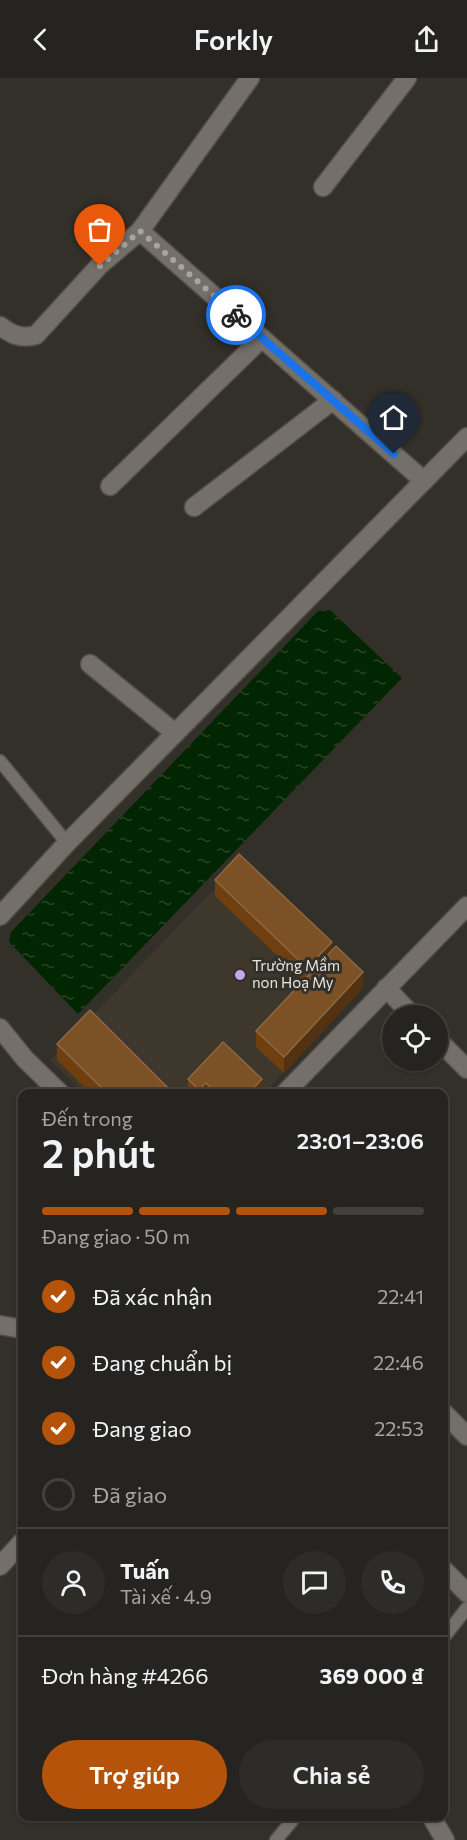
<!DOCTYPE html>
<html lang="vi">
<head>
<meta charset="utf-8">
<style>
	:root { --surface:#262420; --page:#2e2c29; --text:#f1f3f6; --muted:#a4a4a5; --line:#42413e; --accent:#b45309 }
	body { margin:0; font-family:Commissioner,sans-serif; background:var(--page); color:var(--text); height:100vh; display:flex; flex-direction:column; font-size:22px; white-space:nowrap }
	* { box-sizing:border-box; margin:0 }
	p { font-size:20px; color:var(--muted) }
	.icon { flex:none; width:33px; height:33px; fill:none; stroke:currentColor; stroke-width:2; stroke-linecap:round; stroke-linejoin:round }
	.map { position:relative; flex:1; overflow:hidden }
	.sheet { position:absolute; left:18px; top:1011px; width:430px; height:732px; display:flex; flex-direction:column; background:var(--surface); border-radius:12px; box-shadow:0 2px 4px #0004,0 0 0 2px var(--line) }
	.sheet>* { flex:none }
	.tools { position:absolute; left:382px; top:927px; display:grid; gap:12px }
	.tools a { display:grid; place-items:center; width:66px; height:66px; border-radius:50%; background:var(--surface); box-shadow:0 2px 4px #0004,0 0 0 2px var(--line); font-size:30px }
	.pin { position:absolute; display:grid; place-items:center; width:51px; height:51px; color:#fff; margin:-62px -26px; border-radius:50% 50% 50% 0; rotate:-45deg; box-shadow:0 0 6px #0007 }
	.pin .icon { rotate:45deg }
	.courier { position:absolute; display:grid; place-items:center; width:60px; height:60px; margin:-30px; border:4px solid #1a73e8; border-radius:50%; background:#fff; color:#222; box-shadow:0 2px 8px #0007 }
	.headline em { font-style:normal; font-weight:600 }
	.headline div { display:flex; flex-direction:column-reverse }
	.headline { display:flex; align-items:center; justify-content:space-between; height:102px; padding:0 24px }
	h1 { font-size:39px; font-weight:600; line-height:45px }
	.bar { display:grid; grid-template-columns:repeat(4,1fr); gap:9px 6px; align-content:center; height:72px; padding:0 24px }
	.bar i { height:8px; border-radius:4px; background:var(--line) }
	.bar .active { background:var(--accent) }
	.bar p { grid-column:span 4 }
	.line { display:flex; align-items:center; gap:15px; padding:0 24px; border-top:2px solid var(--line) }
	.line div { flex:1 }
	.round { display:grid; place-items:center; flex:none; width:63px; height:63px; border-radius:32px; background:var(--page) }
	ol { padding:0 24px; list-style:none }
	li { display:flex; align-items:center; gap:18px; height:66px }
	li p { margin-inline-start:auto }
	li .icon { padding:6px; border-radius:50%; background:var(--accent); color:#fff; stroke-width:4 }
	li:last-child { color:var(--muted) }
	li i { width:33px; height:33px; border:3px solid var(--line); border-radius:50% }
	.cta { display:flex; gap:12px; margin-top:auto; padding:12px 24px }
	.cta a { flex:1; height:69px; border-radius:36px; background:var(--accent); color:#fff; font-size:24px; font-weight:600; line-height:69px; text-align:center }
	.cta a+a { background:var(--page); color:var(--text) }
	header { display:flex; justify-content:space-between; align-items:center; height:78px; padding:0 24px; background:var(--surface); font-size:27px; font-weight:600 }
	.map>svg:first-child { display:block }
	.built { fill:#3d382b }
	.water { fill:url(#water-ripples) }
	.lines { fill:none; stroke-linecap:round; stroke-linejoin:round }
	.lane-casing { stroke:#504d48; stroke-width:15 }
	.street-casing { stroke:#504d48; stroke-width:21 }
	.lane { stroke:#747069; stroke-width:12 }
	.street { stroke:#747069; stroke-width:18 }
	.wall { fill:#703f10 }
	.shaded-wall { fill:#523211 }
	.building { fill:#7d5126; stroke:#8d6843; stroke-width:1.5 }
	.done { stroke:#a7a5a0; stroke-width:6; stroke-dasharray:0 10.8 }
	.route { stroke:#1a73e8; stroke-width:8 }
	.poi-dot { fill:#c6a6f0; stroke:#33302a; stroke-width:2 }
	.labels { text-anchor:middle; stroke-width:6; stroke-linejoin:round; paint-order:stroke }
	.poi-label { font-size:15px; fill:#e6e4e0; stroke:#33302a; text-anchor:start }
</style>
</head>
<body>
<header><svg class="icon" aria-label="back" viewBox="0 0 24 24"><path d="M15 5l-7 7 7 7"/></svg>Forkly<svg class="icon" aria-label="share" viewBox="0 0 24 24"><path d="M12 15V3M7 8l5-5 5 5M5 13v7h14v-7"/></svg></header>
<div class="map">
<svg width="467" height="1762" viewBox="0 0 467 1762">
	<defs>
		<pattern id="water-ripples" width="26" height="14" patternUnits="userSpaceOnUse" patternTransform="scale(1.5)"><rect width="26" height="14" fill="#032602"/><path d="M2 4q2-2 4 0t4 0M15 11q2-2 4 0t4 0" fill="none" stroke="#284527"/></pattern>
	</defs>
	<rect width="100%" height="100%" fill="#33302a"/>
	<polygon class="built" points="237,787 363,910 264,1015 85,1015 50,982"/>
	<polygon class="water" points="330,532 402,600 78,936 9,864 11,854 318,533"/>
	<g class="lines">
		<defs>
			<g id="lane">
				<polyline points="0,683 67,765"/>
				<polyline points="444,1559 467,1530"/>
				<polyline points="276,1762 296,1738"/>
			</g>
			<g id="street">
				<polyline points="323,109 407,0"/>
				<polyline points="140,153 424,403"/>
				<path d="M0 248C12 257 21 261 36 257L100 187 140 153 250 0"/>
				<polyline points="110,408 262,260"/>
				<polyline points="194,429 333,322"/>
				<polyline points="90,586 175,655"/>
				<polyline points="0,838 67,765 467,359"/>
				<polyline points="386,910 413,938"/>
				<polyline points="0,950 25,981 61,1016"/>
				<polyline points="438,962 467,991"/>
				<polyline points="284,1016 467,828"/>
				<polyline points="0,1247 22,1251"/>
				<polyline points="444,1335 467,1358"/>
				<polyline points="0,1488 22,1464"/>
				<polyline points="444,1492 467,1515"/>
				<polyline points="431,1738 445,1762"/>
			</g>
		</defs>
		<use href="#lane" class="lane-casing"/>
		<use href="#street" class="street-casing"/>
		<use href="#lane" class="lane"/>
		<use href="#street" class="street"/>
	</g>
	<g class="wall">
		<polygon points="215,802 332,871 363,910 284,995 256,969 256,953 303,902 215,818"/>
		<polygon points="57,966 174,1016 91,1016 57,982"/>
		<polygon points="188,1001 262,1013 259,1016 190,1016 188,1013"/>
	</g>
	<g class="shaded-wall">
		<polygon points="332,864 332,880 307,906 307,890"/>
		<polygon points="363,894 363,910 284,995 284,979"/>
		<polygon points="262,1001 262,1013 259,1016 248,1016"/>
		<polygon points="206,1005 206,1016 199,1016 199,1012"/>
	</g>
	<g class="building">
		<polygon points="239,776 332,864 307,890 215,802"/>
		<polygon points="336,868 363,894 284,979 256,953"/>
		<polygon points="90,932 174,1016 108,1016 57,966"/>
		<polygon points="223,964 262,1001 248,1016 218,1016 206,1005 199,1012 188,1001"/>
	</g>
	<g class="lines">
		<polyline class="done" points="100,188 140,153 236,237"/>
		<polyline class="route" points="236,237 394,376"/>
	</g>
	<circle class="poi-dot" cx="240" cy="897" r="6"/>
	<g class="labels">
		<g class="poi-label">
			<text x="252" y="893">Trường Mầm<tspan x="252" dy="17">non Hoạ My</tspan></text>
		</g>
	</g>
</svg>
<div class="tools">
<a><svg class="icon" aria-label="locate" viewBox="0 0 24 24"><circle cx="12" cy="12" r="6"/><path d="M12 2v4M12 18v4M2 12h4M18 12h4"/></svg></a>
</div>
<div class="pin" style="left:100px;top:188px;background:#ea580c"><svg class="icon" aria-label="bag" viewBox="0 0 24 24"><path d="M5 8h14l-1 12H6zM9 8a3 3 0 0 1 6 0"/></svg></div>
<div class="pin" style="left:394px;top:376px;background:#1f2937"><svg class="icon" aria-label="home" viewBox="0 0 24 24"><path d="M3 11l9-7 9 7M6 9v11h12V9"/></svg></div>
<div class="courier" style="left:236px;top:237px"><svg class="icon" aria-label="bike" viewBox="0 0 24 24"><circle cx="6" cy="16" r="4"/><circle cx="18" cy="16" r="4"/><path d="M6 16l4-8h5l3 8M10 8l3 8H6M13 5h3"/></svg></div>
<section class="sheet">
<div class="headline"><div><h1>2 phút</h1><p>Đến trong</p></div><em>23:01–23:06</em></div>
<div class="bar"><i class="active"></i><i class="active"></i><i class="active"></i><i></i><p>Đang giao · 50 m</p></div>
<ol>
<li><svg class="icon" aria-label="check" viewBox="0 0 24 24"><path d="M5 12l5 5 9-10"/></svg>Đã xác nhận<p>22:41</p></li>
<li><svg class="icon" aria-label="check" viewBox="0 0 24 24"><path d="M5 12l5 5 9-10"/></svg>Đang chuẩn bị<p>22:46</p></li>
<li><svg class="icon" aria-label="check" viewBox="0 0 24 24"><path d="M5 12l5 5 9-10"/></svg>Đang giao<p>22:53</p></li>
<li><i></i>Đã giao</li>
</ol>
<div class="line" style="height:108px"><a class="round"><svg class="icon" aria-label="person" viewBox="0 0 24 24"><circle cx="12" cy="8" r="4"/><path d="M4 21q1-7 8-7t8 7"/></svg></a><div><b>Tuấn</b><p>Tài xế · 4.9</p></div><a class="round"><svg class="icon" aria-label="chat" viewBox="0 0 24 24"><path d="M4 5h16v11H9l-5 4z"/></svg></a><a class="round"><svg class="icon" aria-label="phone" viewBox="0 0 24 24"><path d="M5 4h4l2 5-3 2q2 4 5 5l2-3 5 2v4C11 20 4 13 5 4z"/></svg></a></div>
<div class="line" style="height:78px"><div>Đơn hàng #4266</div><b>369 000 ₫</b></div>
<div class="cta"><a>Trợ giúp</a><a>Chia sẻ</a></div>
</section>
</div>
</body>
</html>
